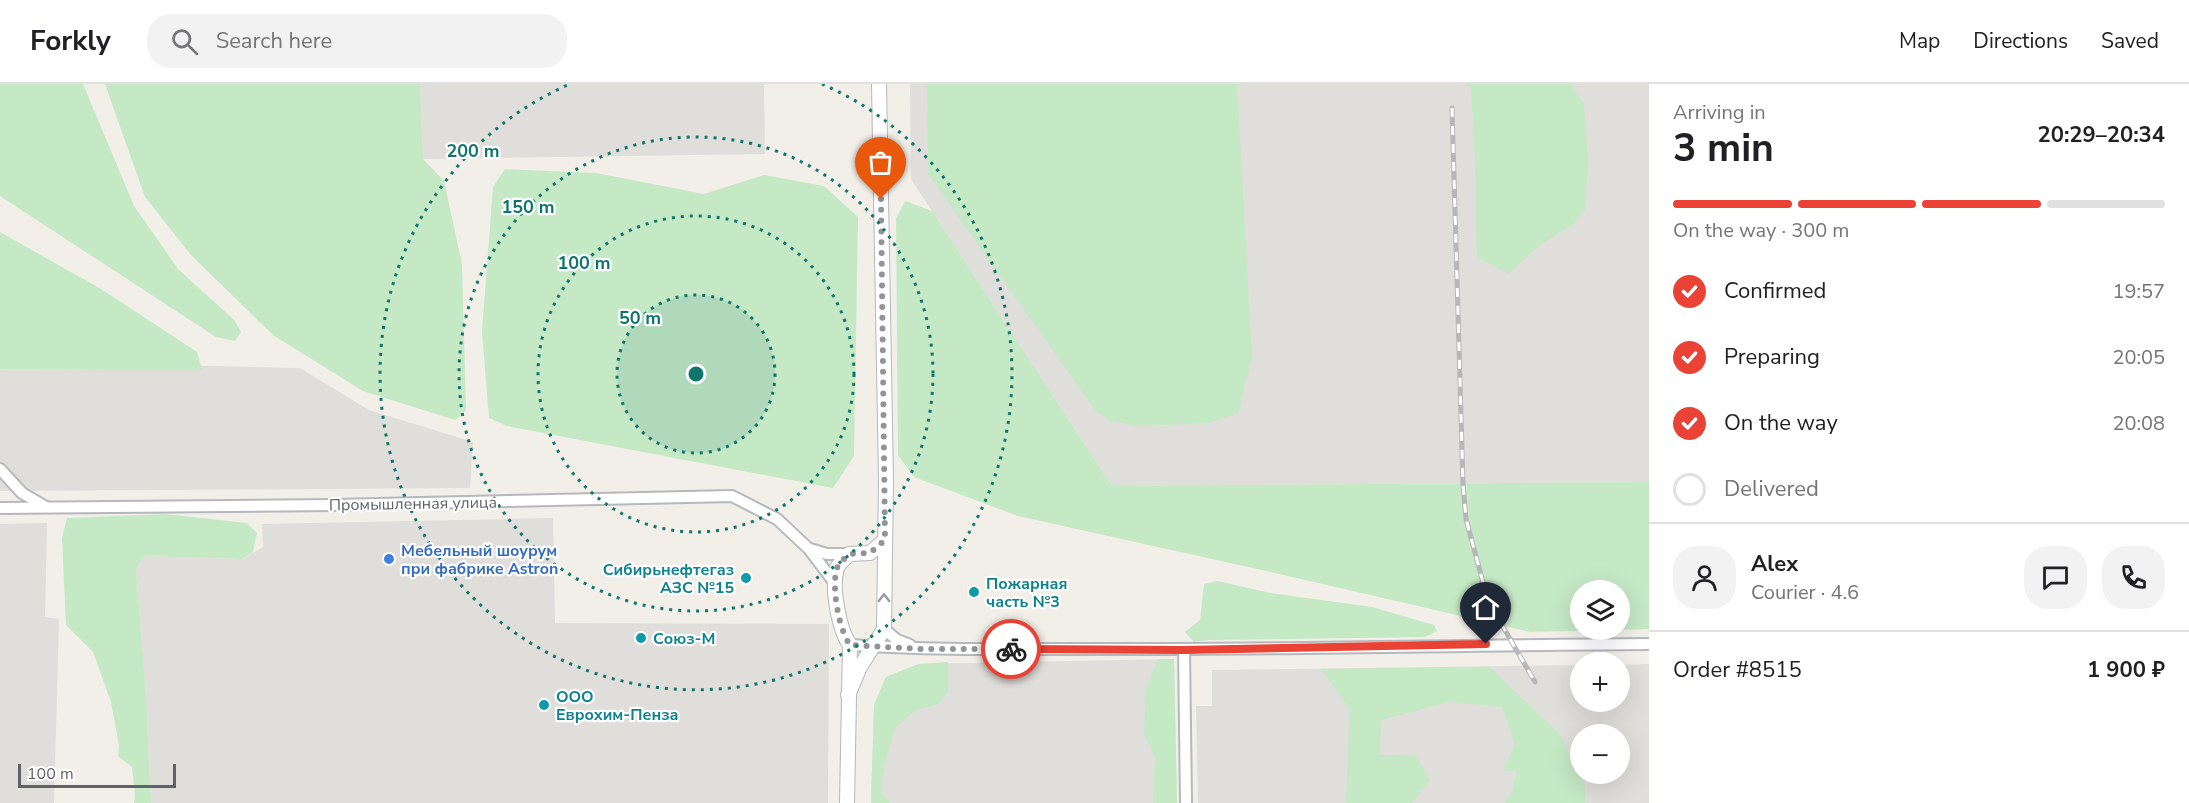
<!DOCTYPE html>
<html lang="en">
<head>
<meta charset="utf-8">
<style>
	:root { --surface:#fff; --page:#f2f2f2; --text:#202124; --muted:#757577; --line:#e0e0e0; --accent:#ea4335 }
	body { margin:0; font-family:"Nunito Sans",sans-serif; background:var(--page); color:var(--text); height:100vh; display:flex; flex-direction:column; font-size:22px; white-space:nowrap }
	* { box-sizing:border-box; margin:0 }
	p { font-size:20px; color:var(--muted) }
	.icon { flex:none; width:33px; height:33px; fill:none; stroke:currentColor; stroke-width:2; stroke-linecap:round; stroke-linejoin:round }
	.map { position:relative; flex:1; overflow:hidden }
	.side { display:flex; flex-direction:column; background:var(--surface); width:540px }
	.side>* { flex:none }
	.controls { position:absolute; left:1570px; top:496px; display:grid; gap:12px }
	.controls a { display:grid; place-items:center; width:60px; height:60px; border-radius:50%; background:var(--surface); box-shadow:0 6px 24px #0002; font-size:30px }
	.scale { position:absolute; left:18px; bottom:15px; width:158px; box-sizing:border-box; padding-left:6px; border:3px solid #5f6368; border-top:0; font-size:16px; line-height:21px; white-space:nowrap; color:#5f6368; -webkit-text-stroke:4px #fff; paint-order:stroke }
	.pin { position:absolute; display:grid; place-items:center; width:51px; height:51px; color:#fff; margin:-62px -26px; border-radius:50% 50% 50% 0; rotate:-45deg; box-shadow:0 0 6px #0007 }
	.pin .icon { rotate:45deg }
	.courier { position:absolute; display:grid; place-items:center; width:60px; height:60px; margin:-30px; border:4px solid #ea4335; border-radius:50%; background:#fff; color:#222; box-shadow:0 2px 8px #0007 }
	.head em { font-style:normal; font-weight:700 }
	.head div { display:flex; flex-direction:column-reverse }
	.head { display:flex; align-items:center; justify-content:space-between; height:102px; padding:0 24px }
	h1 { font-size:39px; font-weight:700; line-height:45px }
	.bar { display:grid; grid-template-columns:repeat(4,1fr); gap:9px 6px; align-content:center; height:72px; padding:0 24px }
	.bar i { height:8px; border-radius:4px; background:var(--line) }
	.bar .active { background:var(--accent) }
	.bar p { grid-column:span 4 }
	.line { display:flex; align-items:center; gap:15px; padding:0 24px; border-top:2px solid var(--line) }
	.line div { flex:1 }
	.round { display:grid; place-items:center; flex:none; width:63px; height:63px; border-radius:24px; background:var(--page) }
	ol { padding:0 24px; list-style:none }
	li { display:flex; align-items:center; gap:18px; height:66px }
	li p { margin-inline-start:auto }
	li .icon { padding:6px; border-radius:50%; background:var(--accent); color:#fff; stroke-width:4 }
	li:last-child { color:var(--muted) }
	li i { width:33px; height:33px; border:3px solid var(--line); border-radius:50% }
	header { display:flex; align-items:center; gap:36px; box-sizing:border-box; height:84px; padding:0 30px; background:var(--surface); border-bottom:2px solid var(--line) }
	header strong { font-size:28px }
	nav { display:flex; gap:33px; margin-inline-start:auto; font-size:21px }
	.search { width:420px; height:54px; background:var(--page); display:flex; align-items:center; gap:15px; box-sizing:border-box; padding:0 21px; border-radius:24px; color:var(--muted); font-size:22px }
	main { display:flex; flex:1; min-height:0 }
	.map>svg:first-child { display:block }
	.industrial { fill:#e0deda; fill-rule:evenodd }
	.green { fill:#c5e8c5 }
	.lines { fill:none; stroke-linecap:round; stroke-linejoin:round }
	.minor-casing { stroke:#b5b8bc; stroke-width:14 }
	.tertiary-casing { stroke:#b5b8bc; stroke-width:16 }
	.minor { stroke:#fff; stroke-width:10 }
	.tertiary { stroke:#fff; stroke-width:14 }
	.rail-casing { stroke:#b6b7b8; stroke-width:5 }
	.rail { stroke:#fff; stroke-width:3; stroke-dasharray:9; stroke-linecap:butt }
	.oneway { stroke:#979a9d }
	.done { stroke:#929495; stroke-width:6; stroke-dasharray:0 10.8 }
	.route { stroke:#ea4335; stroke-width:8 }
	.ring { fill:none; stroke:#0f766e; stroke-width:3; stroke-dasharray:3 6 }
	.shop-dot { fill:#3f7fe0; stroke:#fff; stroke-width:2 }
	.culture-dot { fill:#0f9aa8; stroke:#fff; stroke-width:2 }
	.labels { text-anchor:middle; stroke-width:4.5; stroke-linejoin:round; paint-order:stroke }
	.street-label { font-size:16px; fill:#5f6368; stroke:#fff }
	.shop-label { font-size:16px; font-weight:bold; fill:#366cbe; stroke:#fff; text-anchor:start }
	.culture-label { font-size:16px; font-weight:bold; fill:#0d838f; stroke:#fff; text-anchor:start }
	.centre { fill:#0f766e; stroke:#fff; stroke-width:3 }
	.ring-label { font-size:18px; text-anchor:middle; font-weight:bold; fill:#0f766e; stroke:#fff; stroke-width:4.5; stroke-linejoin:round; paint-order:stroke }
</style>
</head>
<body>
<header>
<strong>Forkly</strong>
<div class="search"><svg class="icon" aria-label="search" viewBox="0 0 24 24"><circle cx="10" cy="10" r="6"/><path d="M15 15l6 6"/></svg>Search here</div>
<nav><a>Map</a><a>Directions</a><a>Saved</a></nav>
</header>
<main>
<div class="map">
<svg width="1649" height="719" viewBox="0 0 1649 719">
	<rect width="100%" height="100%" fill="#f1efe8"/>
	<g class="industrial">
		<polygon points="420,0 764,0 765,70 423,75"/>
		<polygon points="910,0 1649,0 1649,398 1112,402 911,95"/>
		<polygon points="0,277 300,284 369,326 473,358 470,404 0,407"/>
		<polygon points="553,434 555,539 829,540 828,719 151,719 146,611 136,484 145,472 242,475 263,463 262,440"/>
		<polygon points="47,439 45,533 59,535 54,719 0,719 0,440"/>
		<polygon points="1174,575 1177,719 871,719 874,621 886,593 919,580"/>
		<path d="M1649 580V719H1198L1196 622H1212V586L1581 581V618H1620V581ZM1581 651H1620V690H1581Z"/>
	</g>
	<g class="green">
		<polygon points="0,0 83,0 134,122 178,185 234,236 241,248 235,257 216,253 0,112"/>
		<polygon points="105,0 420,0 423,75 444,97 462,180 466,326 455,336 363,307 273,251 191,171 145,113"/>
		<polygon points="927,0 1237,0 1252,273 1238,329 1209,339 1139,342 1110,337 1095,326 928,90"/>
		<polygon points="1467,0 1571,0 1584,20 1588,77 1585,125 1574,140 1541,160 1508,190 1477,173 1475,75 1471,5"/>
		<polygon points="505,85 596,89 704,110 764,91 824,102 858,133 854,372 833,404 507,342 489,334 482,248 493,103"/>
		<polygon points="905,117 932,127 1112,402 1649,398 1649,545 1620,546 1620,507 1581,507 1581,546 1615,546 1530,548 1275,489 1018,432 914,393 898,371 896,135"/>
		<polygon points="0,148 101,205 197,268 202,286 0,285"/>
		<polygon points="165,430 247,439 257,449 253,468 242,475 145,472 136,484 146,611 151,719 134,719 135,712 132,683 118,672 119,661 111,618 93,568 66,541 62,454 67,434"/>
		<polygon points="1218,497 1270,509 1372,523 1434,541 1437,547 1425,553 1209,556 1194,558 1185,548 1200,536 1204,500"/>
		<polygon points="1159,575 1174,575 1177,719 1153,719 1155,673 1144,649 1146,603"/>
		<polygon points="948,578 948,608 938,620 914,627 895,644 884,683 881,706 889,719 871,719 874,621 886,593 919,580"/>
		<polygon points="1489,583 1560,650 1585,702 1585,719 1505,719 1512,707 1517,686 1503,687 1515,660 1502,623 1449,618 1381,636 1380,671 1416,672 1430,696 1412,719 1346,719 1350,626 1321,585"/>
	</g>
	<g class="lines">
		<defs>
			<g id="minor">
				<polyline points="0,385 22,409 46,423"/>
				<polyline points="0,424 334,421 732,412 777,435 809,465 834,498"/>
				<polyline points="810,465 827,470 849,470"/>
				<polyline points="884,545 897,556 910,561"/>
				<path d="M850 561C928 566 1007 565 1086 565 1274 566 1461 561 1649 560"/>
				<polyline points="1184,565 1186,719"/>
			</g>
			<g id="tertiary">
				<polyline points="848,611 860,583 884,545 886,396 879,0"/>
				<path d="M847 719 850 561C839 546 831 503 837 484 839 479 845 475 849 470L870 469 885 456"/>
			</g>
		</defs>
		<use href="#minor" class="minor-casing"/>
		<use href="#tertiary" class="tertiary-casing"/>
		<use href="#minor" class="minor"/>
		<use href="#tertiary" class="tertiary"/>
		<defs>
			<polyline id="rail" points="1452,24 1463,400 1466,435 1488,517 1535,598"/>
		</defs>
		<use href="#rail" class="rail-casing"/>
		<use href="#rail" class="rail"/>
	</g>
	<defs><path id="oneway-chevron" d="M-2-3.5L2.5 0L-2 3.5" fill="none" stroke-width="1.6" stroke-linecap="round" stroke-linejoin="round" transform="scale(1.5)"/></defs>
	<use class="oneway" href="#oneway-chevron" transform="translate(884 514) rotate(-89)"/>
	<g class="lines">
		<path class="done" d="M881 115 885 456 870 469 849 470C844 475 839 479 837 484 831 503 839 546 850 561L921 565H1011"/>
		<polyline class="route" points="1011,565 1184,566 1486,560"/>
	</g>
	<circle cx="696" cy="290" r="79" fill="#0f766e" fill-opacity=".12"/>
	<g class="ring">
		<circle cx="696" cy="290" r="79"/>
		<circle cx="696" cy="290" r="158"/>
		<circle cx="696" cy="290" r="237"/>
		<path d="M822 0A316 316 0 1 1 570 0"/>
	</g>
	<circle class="shop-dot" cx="389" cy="475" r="6"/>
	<g class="culture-dot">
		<circle cx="746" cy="494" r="6"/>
		<circle cx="974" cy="508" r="6"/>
		<circle cx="641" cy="554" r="6"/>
		<circle cx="544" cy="621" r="6"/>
	</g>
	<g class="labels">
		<g class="street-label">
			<text transform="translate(413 419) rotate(-1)" y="6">Промышленная улица</text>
		</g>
		<g class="shop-label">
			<text x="401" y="472">Мебельный шоурум<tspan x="401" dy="18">при фабрике Astron</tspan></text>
		</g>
		<g class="culture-label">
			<text x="734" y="491" text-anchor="end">Сибирьнефтегаз<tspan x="734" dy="18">АЗС №15</tspan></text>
			<text x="986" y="505">Пожарная<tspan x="986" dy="18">часть №3</tspan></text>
			<text x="653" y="560">Союз-М</text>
			<text x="556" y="618">ООО<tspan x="556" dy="18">Еврохим-Пенза</tspan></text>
		</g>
	</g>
	<circle cx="696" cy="290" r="9" class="centre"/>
	<g class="ring-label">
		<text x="473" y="73">200 m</text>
		<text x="528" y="129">150 m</text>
		<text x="584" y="185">100 m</text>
		<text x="640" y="240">50 m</text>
	</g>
</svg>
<div class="controls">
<a><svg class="icon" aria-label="layers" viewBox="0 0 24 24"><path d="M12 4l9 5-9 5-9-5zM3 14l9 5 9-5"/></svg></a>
<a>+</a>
<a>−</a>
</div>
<div class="scale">100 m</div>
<div class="pin" style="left:881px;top:115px;background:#ea580c"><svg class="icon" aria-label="bag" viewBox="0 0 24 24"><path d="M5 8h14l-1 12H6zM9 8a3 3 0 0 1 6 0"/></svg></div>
<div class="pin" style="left:1486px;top:560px;background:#1f2937"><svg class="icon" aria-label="home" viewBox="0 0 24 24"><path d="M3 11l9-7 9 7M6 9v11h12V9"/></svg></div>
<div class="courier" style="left:1011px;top:565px"><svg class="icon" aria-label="bike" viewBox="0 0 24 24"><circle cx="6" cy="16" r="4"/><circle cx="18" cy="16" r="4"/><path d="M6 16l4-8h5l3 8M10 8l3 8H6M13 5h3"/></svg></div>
</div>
<section class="side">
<div class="head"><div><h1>3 min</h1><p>Arriving in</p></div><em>20:29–20:34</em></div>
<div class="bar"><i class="active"></i><i class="active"></i><i class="active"></i><i></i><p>On the way · 300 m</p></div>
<ol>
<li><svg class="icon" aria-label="check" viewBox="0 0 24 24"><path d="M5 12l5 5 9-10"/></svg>Confirmed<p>19:57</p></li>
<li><svg class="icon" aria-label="check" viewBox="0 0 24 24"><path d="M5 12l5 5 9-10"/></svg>Preparing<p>20:05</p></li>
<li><svg class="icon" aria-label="check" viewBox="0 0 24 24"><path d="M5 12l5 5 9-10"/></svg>On the way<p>20:08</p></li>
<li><i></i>Delivered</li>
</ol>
<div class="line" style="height:108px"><a class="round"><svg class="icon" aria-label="person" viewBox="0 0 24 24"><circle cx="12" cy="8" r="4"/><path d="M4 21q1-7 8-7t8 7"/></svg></a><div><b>Alex</b><p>Courier · 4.6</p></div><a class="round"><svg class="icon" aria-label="chat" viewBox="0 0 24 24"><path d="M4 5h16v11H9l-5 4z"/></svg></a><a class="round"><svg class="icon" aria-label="phone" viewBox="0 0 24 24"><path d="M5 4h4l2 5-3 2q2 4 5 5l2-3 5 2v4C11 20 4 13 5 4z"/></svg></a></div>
<div class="line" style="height:78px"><div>Order #8515</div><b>1 900 ₽</b></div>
</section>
</main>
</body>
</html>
